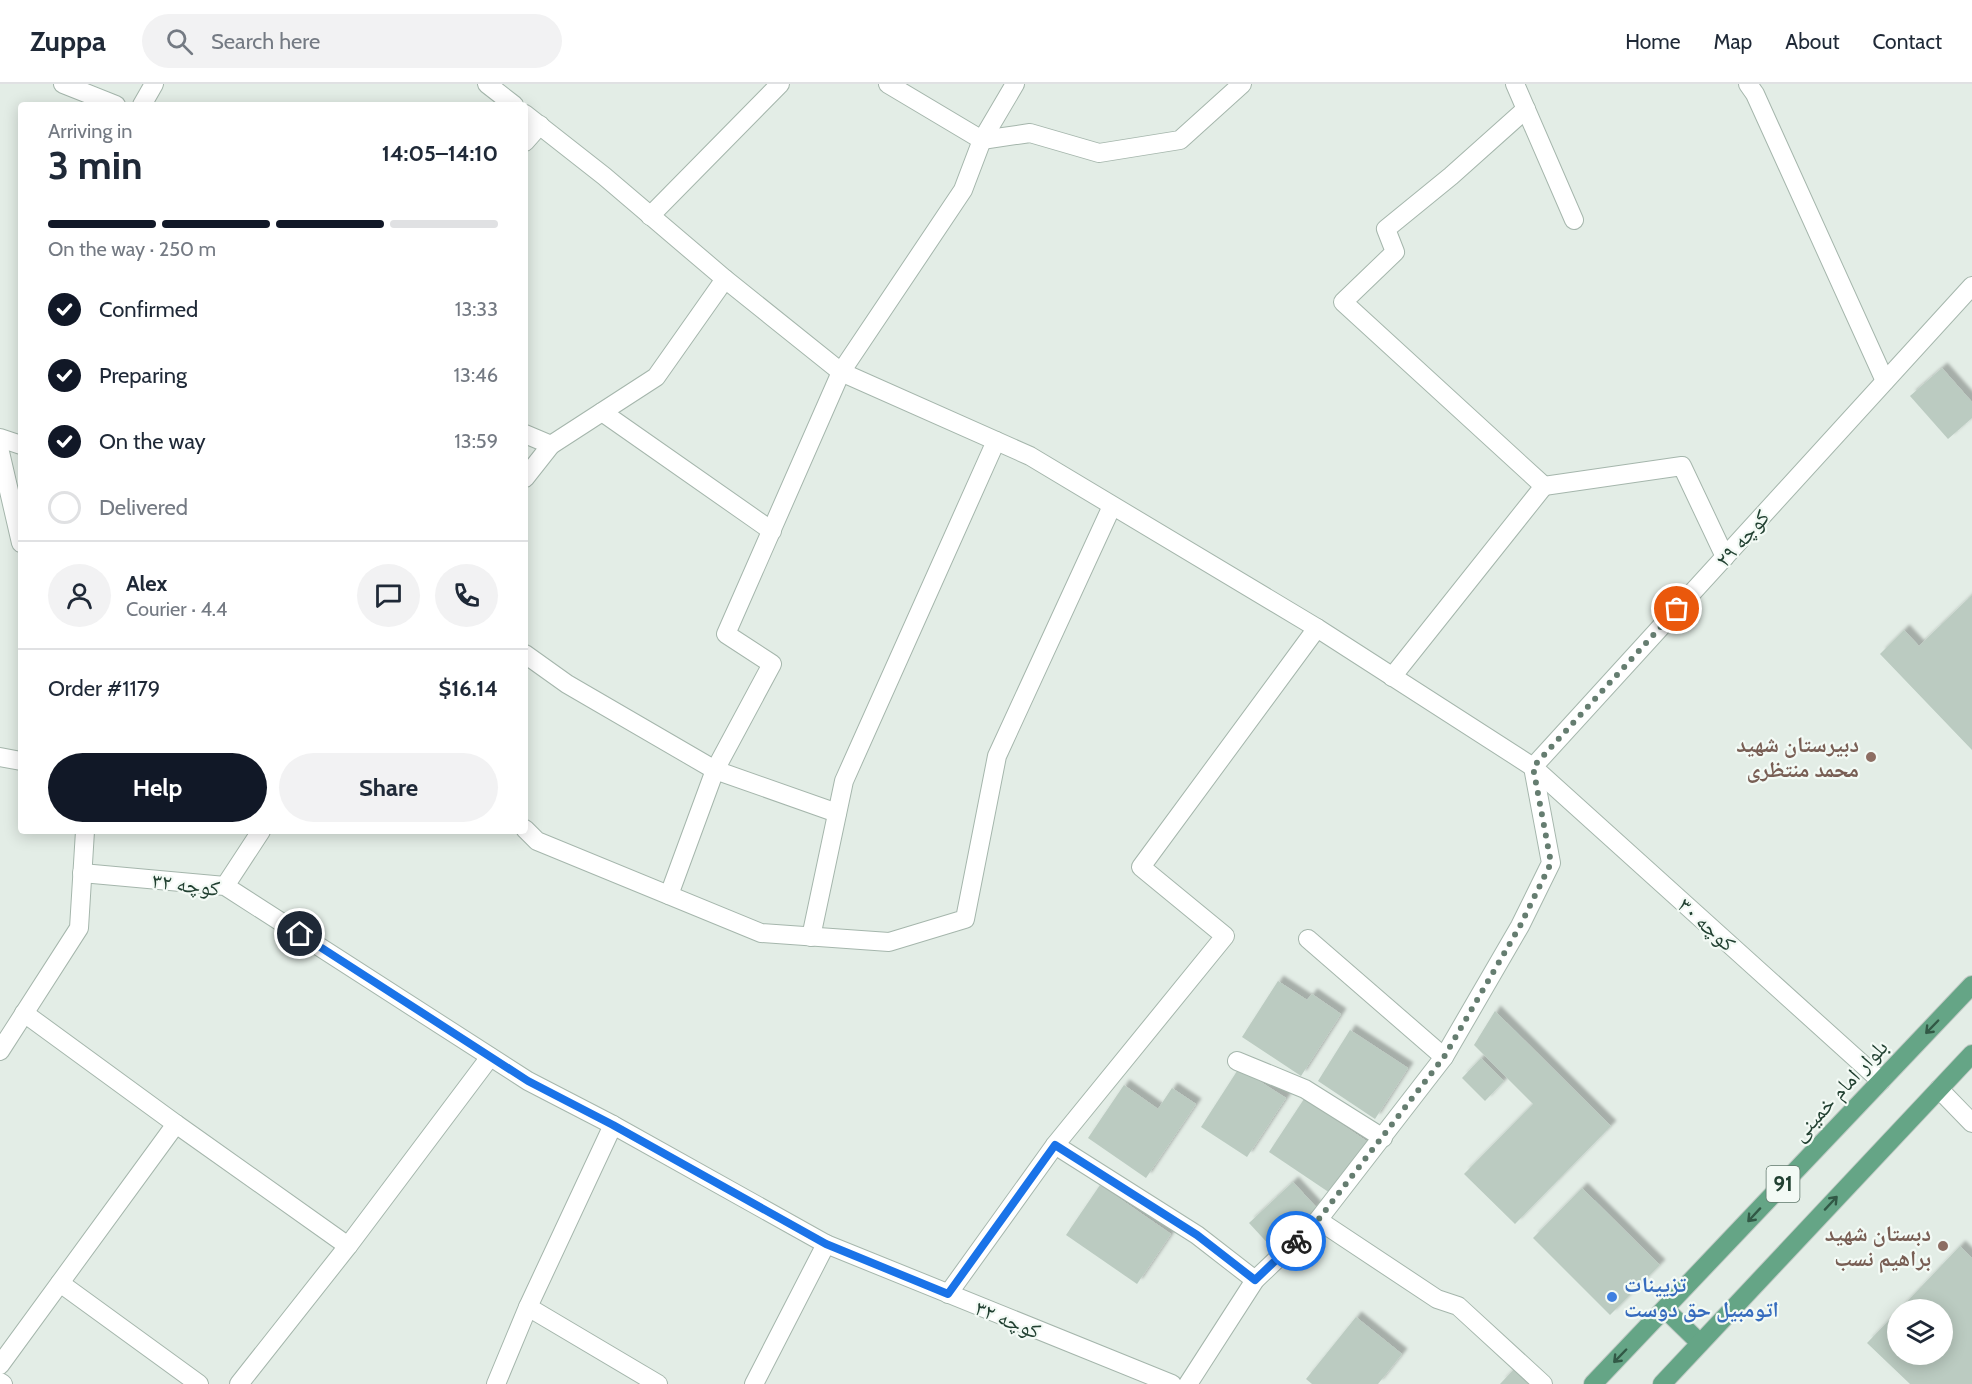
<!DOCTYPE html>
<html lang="en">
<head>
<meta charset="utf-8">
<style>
	:root { --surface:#fff; --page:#f2f2f3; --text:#1f2937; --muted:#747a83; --line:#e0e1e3; --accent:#111827 }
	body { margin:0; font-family:Cabin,"Noto Naskh Arabic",sans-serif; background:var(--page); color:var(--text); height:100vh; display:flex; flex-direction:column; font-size:22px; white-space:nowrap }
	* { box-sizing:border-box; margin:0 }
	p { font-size:20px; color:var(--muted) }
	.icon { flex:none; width:33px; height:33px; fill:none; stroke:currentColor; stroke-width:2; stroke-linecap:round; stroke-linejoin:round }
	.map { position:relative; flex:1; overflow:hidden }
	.drawer { position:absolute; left:18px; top:18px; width:510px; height:732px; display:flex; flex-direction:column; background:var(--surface); border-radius:6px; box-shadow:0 3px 15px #0003 }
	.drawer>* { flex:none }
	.fabs { position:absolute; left:1887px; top:1215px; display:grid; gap:12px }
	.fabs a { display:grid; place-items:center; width:66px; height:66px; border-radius:50%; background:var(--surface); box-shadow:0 3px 15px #0003; font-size:30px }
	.pin { position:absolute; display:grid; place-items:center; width:51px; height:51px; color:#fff; margin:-26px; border:3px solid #fff; border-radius:50%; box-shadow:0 2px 6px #0007 }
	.courier { position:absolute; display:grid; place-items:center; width:60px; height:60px; margin:-30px; border:4px solid #1a73e8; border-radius:50%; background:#fff; color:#222; box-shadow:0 2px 8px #0007 }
	.headline em { font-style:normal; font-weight:700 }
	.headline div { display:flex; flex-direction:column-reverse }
	.headline { display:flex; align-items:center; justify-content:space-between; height:102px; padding:0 30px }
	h1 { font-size:39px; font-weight:700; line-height:45px }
	.bar { display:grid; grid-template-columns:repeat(4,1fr); gap:9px 6px; align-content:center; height:72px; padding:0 30px }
	.bar i { height:8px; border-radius:4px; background:var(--line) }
	.bar .current { background:var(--accent) }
	.bar p { grid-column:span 4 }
	.line { display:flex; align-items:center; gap:15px; padding:0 30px; border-top:2px solid var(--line) }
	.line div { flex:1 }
	.round { display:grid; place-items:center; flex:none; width:63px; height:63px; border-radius:32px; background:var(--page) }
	ol { padding:0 30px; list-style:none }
	li { display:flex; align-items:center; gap:18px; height:66px }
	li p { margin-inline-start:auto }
	li .icon { padding:6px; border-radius:50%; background:var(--accent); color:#fff; stroke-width:4 }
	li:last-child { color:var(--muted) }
	li i { width:33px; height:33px; border:3px solid var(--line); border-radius:50% }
	.action { display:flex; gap:12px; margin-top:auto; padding:12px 30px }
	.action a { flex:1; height:69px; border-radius:36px; background:var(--accent); color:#fff; font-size:24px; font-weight:700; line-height:69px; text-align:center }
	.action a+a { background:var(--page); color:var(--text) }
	header { display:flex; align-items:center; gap:36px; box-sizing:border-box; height:84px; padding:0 30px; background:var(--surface); border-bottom:2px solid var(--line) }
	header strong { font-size:28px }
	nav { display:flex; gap:33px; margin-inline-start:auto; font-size:21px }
	.search { width:420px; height:54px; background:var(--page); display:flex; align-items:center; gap:15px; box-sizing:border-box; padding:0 21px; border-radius:33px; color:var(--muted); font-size:22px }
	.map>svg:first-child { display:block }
	.building { fill:#bbcbc1; filter:url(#shadow) }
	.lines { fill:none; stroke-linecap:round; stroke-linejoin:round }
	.street-casing { stroke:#a5b6ac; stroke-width:20 }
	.primary-casing { stroke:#c1cac5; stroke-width:20 }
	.street { stroke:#fff; stroke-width:18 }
	.primary { stroke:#65a586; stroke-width:18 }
	.oneway { stroke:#325946 }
	.done { stroke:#657d70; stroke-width:6; stroke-dasharray:0 10.8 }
	.route { stroke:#1a73e8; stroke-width:8 }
	.education-dot { fill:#8d6e63; stroke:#f3faf5; stroke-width:2 }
	.shop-dot { fill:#3f7fe0; stroke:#f3faf5; stroke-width:2 }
	.labels { text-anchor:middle; stroke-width:4.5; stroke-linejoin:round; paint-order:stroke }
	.shield { fill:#f3faf5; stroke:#60786c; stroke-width:1.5 }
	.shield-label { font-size:21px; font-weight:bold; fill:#214031 }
	.street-label { font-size:22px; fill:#214031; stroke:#f3faf5 }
	.education-label { font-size:22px; font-weight:bold; fill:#785e54; stroke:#f3faf5; text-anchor:end }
	.shop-label { font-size:22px; font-weight:bold; fill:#366cbe; stroke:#f3faf5; text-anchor:start }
</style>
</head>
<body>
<header>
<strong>Zuppa</strong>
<div class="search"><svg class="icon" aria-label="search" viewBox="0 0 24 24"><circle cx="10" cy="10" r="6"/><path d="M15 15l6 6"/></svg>Search here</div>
<nav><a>Home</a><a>Map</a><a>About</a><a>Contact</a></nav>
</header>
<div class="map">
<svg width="1972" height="1300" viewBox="0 0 1972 1300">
	<defs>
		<filter id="shadow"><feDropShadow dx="5.5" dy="-5.5" stdDeviation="1.5" flood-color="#0004"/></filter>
	</defs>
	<rect width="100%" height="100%" fill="#e3ede6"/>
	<g class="building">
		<polygon points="1942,284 1972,318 1972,334 1948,355 1910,312"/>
		<polygon points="1972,511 1972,666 1880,570 1904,546 1919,562"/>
		<polygon points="1278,897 1307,916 1312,910 1341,930 1301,992 1242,953"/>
		<polygon points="1495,927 1611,1042 1515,1140 1464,1090 1533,1020 1474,961"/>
		<polygon points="1350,946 1408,984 1375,1035 1318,997"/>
		<polygon points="1481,974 1504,997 1485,1017 1462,994"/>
		<polygon points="1239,984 1286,1014 1247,1073 1201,1043"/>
		<polygon points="1124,1001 1158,1025 1172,1004 1196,1020 1146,1094 1088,1054"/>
		<polygon points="1304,1015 1368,1058 1333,1111 1269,1068"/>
		<polygon points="1293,1098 1317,1124 1273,1165 1249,1139"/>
		<polygon points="1100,1101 1171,1150 1137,1200 1066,1151"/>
		<polygon points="1582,1104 1660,1181 1610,1231 1533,1154"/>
		<polygon points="1960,1162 1972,1174 1972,1300 1910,1300 1867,1259 1898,1227 1898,1270 1942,1270 1942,1226 1899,1226"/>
		<polygon points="1356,1233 1402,1270 1378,1300 1312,1300 1306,1295"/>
		<polygon points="1516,1283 1534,1300 1500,1300"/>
	</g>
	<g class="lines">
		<defs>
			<g id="street">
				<polyline points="63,0 116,21"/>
				<polyline points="487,0 514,21"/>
				<polyline points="888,0 982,56 1030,49 1099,69 1180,56 1242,0"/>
				<polyline points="1515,0 1574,136"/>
				<polyline points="1748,0 1755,10 1885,297"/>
				<polyline points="142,21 154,0"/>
				<polyline points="525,30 604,92 725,195 841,288 1030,372 1317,544 1533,683 1881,997"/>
				<polyline points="525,58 540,41"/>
				<polyline points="650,132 780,0"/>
				<polyline points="602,328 772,447"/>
				<polyline points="525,350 551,361 656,293 725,195"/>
				<polyline points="0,354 21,361"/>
				<polyline points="0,368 21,459"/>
				<polyline points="525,394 551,361"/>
				<polyline points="1544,402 1682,382 1725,473"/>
				<polyline points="525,570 567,600 715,686 837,729"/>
				<polyline points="1392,593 1544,402 1343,218 1395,168 1386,145 1451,92 1526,25"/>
				<polyline points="0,673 21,677"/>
				<polyline points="525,745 537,757 761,849 889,858 965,835 997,672 1112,422"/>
				<polyline points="82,789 225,802 528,997 613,1041 826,1160 1172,1300"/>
				<polyline points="225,802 261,747"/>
				<polyline points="669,811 715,686 772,580 726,550 841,288 963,106 982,56 1015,0"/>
				<polyline points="811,853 844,697 996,357"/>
				<polyline points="1308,855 1444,973"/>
				<polyline points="0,967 79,844 85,747"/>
				<polyline points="1237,977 1305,1005 1383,1054"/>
				<polyline points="1939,1005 1972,1039"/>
				<polyline points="176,1040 348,1162"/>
				<polyline points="1318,1136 1437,1215 1458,1222 1543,1300"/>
				<polyline points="1255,1196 1197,1151 1055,1061 1225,852 1141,783 1317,544"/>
				<polyline points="60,1199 199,1300"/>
				<polyline points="948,1210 1055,1061"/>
				<polyline points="528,1223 658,1300"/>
				<polyline points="0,1281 176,1040 24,929"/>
				<polyline points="0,1298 3,1300"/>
				<polyline points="239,1300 348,1162 490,973"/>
				<polyline points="496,1300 528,1223 613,1041"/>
				<polyline points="754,1300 826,1160"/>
				<polyline points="1188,1300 1255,1196 1318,1136 1444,973 1520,842 1551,779 1533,683 1972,202"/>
			</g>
			<g id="primary">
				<polyline points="1665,1225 1700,1259"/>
				<polyline points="1593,1300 1972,901"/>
				<polyline points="1662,1300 1972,970"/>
			</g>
		</defs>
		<use href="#street" class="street-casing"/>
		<use href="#primary" class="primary-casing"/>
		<use href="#street" class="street"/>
		<use href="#primary" class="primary"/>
	</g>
	<defs><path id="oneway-shaft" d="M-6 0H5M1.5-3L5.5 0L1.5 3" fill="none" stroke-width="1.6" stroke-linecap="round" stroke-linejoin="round" transform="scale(1.5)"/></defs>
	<g class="oneway">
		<use href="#oneway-shaft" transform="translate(1932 943) rotate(134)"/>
		<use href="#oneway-shaft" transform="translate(1831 1119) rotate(-47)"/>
		<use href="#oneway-shaft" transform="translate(1754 1131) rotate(133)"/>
		<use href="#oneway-shaft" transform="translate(1620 1272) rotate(134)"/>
	</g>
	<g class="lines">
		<polyline class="done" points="1296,1157 1318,1136 1444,973 1520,842 1551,779 1533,683 1677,525"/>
		<polyline class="route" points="300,850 528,997 613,1041 826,1160 948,1210 1055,1061 1197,1151 1255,1196 1296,1157"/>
	</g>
	<g class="education-dot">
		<circle cx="1871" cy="673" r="6"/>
		<circle cx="1943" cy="1162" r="6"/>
	</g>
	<circle class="shop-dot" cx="1612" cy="1213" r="6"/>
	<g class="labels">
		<rect class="shield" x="1766.5" y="1082" width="33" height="36" rx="4.5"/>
		<g class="shield-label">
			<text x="1783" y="1107">91</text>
		</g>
		<g class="street-label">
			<text transform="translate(1742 454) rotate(-48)" y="8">کوچه ۲۹</text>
			<text transform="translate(186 800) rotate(7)" y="8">کوچه ۳۲</text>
			<text transform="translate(1707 840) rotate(42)" y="8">کوچه ۳۰</text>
			<text transform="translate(1839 1006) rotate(-47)" y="8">بلوار امام خمینی</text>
			<text transform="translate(1008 1235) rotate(22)" y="8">کوچه ۳۲</text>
		</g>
		<g class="education-label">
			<text x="1859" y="668">دبیرستان شهید<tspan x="1859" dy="25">محمد منتظری</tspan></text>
			<text x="1931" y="1157">دبستان شهید<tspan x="1931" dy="25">براهیم نسب</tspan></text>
		</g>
		<g class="shop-label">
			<text x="1624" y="1208">تزیینات<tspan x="1624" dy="25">اتومبیل حق دوست</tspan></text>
		</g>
	</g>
</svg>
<div class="fabs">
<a><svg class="icon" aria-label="layers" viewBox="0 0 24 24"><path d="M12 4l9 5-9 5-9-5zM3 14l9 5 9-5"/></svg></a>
</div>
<div class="pin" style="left:1677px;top:525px;background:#ea580c"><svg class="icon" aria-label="bag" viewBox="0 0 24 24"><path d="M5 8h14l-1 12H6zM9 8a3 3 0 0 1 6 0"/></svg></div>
<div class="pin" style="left:300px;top:850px;background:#1f2937"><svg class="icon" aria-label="home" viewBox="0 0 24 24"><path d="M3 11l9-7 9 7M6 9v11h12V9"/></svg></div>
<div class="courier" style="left:1296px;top:1157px"><svg class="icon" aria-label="bike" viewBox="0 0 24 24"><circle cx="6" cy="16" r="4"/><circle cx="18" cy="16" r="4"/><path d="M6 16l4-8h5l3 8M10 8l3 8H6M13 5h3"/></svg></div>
<section class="drawer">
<div class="headline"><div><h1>3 min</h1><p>Arriving in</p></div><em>14:05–14:10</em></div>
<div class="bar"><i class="current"></i><i class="current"></i><i class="current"></i><i></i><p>On the way · 250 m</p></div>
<ol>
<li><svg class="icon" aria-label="check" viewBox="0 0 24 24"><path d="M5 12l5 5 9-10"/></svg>Confirmed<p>13:33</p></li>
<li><svg class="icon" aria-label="check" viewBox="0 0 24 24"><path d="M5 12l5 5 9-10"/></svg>Preparing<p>13:46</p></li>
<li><svg class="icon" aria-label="check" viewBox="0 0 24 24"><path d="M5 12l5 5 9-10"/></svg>On the way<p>13:59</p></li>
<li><i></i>Delivered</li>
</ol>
<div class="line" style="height:108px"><a class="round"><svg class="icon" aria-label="person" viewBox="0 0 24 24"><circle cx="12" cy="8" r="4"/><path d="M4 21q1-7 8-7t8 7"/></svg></a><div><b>Alex</b><p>Courier · 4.4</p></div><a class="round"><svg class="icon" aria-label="chat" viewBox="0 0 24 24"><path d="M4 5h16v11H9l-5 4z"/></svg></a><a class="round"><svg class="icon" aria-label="phone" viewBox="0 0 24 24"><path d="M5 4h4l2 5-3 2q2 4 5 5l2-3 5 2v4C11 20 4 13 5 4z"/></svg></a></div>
<div class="line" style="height:78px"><div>Order #1179</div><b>$16.14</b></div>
<div class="action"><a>Help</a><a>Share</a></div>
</section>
</div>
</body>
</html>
